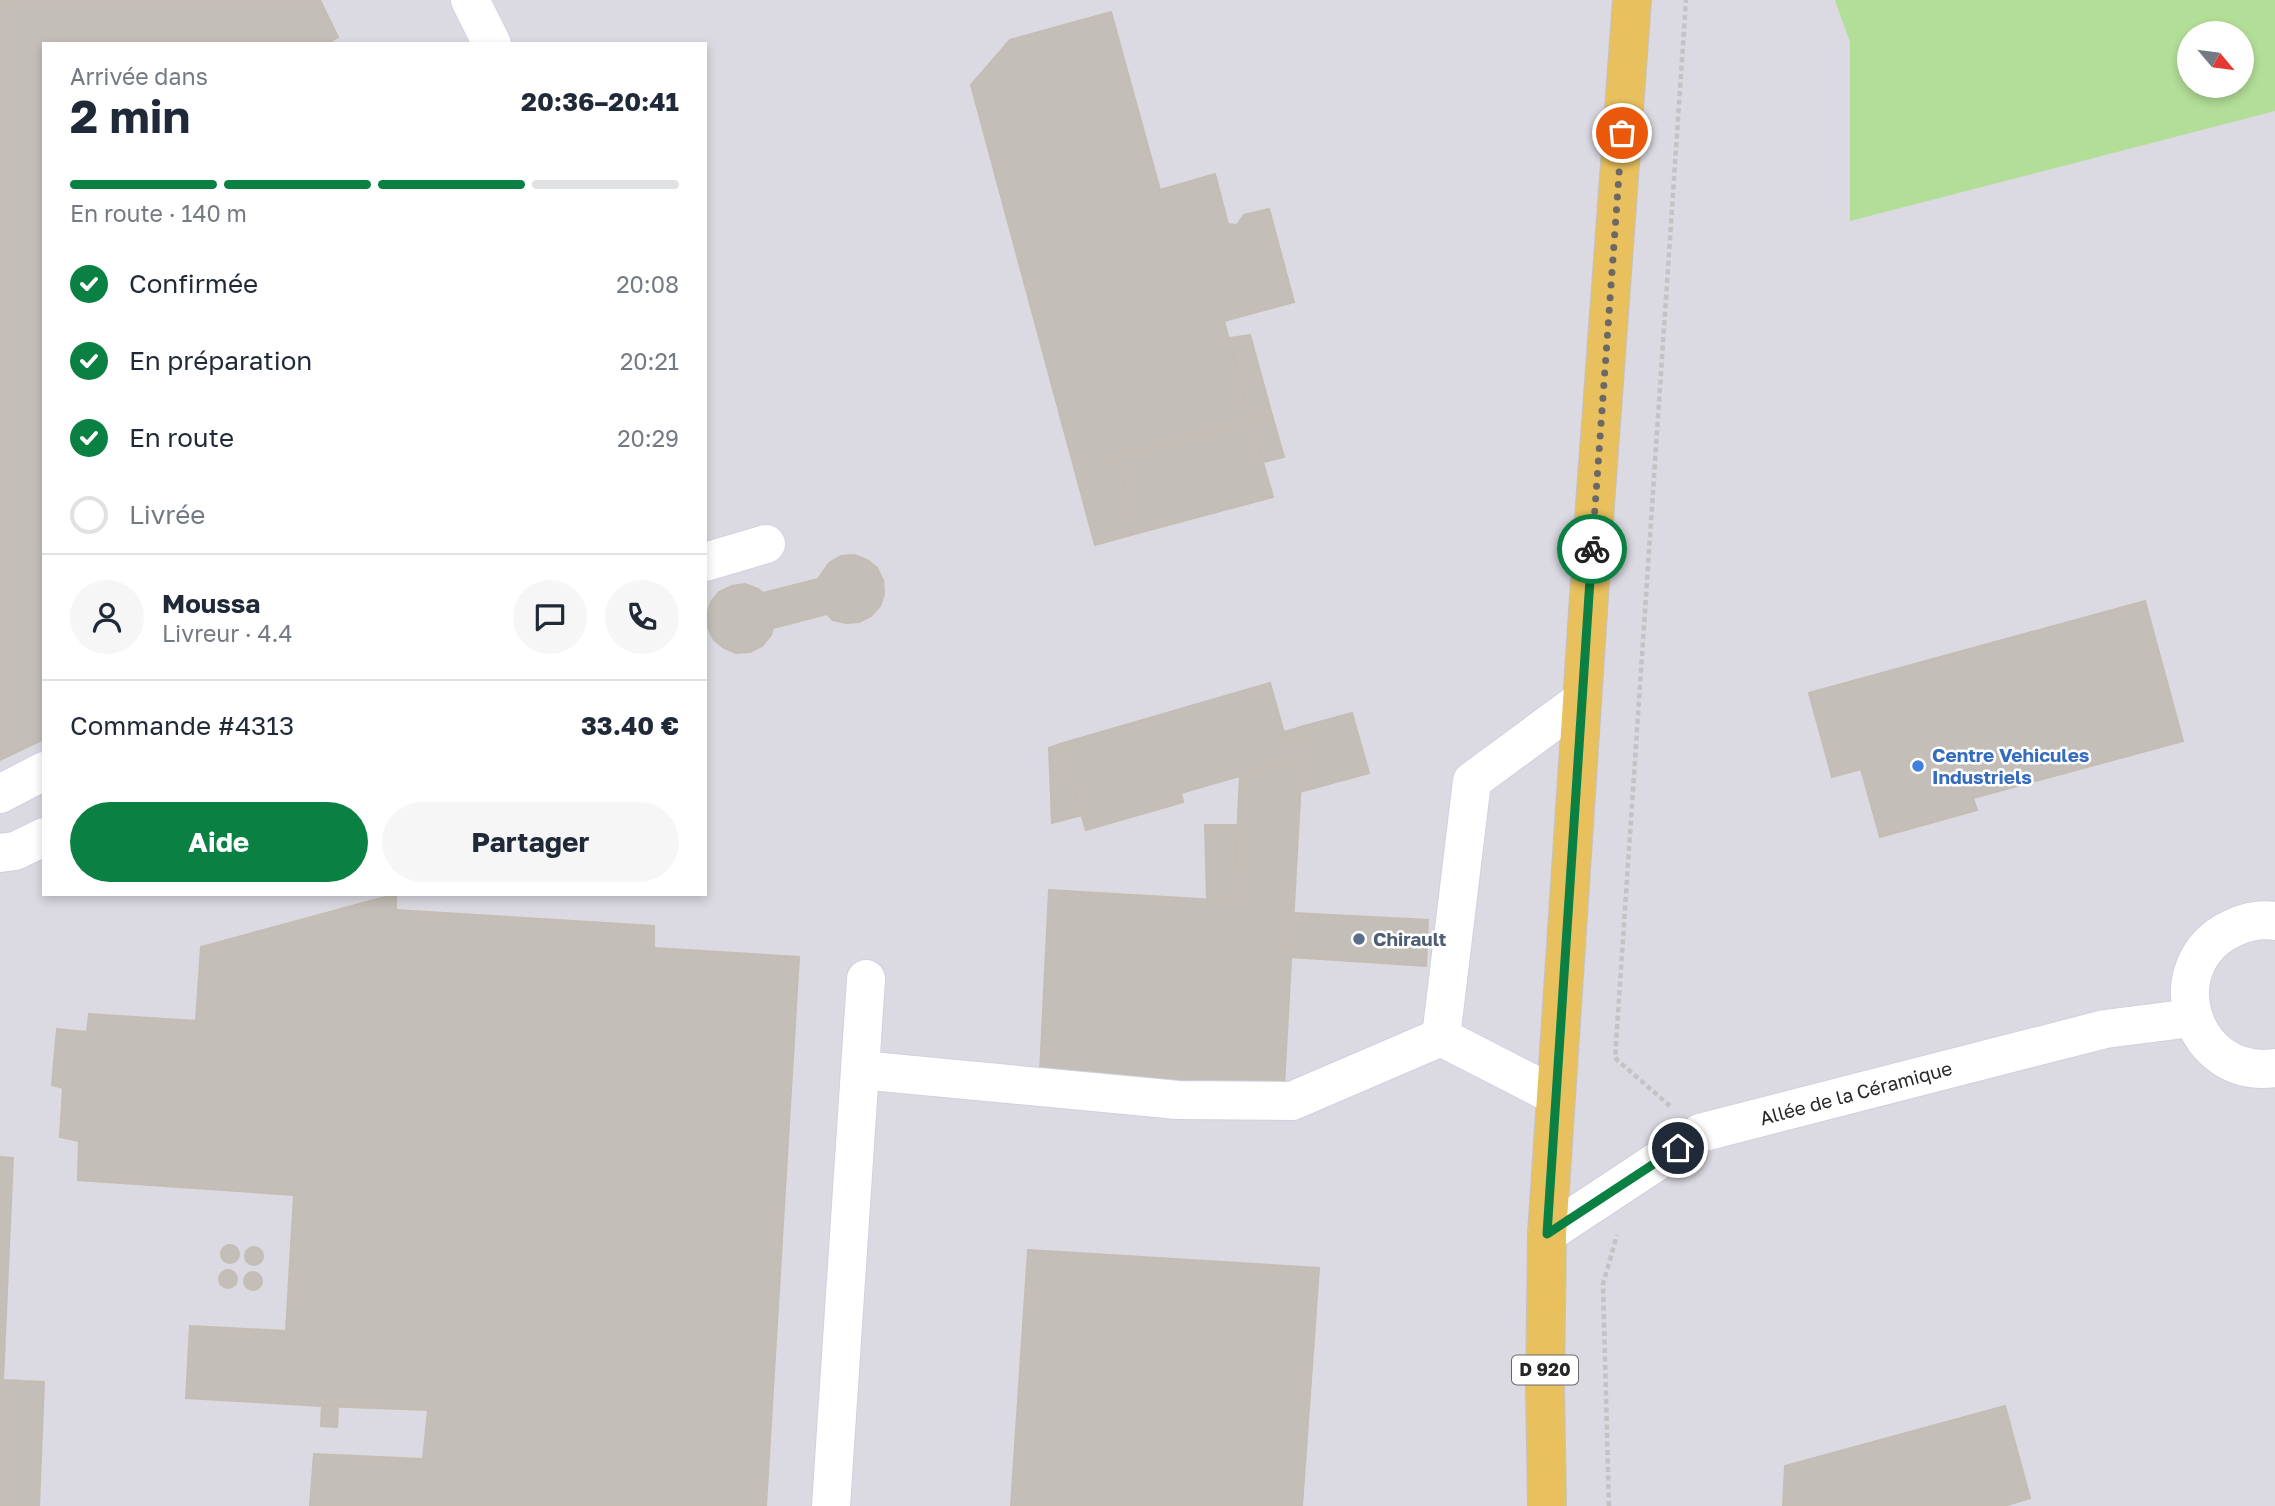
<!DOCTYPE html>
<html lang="fr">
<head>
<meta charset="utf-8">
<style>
	:root { --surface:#fff; --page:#f6f6f7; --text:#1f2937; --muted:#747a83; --line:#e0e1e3; --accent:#0b8043 }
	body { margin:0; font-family:"Golos Text",sans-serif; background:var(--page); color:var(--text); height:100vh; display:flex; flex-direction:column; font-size:26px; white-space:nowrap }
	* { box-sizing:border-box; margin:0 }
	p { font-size:23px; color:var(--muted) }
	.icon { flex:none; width:38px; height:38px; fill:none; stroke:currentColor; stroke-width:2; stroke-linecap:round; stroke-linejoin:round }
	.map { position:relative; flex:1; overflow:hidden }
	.side { position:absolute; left:42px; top:42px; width:665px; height:854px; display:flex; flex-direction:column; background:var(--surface); border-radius:0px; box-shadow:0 4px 10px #0003 }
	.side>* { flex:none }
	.needle { width:46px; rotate:119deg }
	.buttons { position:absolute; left:2177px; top:21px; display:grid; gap:14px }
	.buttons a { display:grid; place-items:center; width:77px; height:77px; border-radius:50%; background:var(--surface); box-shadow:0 4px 10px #0003; font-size:35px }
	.pin { position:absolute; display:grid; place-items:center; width:60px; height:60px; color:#fff; margin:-30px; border:4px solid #fff; border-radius:50%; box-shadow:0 2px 7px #0007 }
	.courier { position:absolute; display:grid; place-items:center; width:70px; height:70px; margin:-35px; border:5px solid #0b8043; border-radius:50%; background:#fff; color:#222; box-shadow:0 2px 9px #0007 }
	.headline em { font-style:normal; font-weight:700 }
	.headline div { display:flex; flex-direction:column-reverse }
	.headline { display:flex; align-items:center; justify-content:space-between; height:119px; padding:0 28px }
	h1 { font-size:46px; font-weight:700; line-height:52px }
	.bar { display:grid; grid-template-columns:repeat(4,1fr); gap:10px 7px; align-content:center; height:84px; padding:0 28px }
	.bar i { height:9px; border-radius:5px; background:var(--line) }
	.bar .current { background:var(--accent) }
	.bar p { grid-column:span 4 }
	.line { display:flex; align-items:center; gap:18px; padding:0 28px; border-top:2px solid var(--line) }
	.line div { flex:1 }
	.round { display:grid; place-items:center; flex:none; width:74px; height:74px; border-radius:37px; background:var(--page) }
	ol { padding:0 28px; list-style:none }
	li { display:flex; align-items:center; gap:21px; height:77px }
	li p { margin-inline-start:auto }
	li .icon { padding:7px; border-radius:50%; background:var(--accent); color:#fff; stroke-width:4 }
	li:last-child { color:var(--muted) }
	li i { width:38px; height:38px; border:4px solid var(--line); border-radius:50% }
	.cta { display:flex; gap:14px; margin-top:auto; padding:14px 28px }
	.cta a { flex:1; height:80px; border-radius:42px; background:var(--accent); color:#fff; font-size:28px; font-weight:700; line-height:80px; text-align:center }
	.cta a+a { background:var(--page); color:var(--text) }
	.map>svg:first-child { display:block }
	.industrial { fill:#dbd9e1; fill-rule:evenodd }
	.green { fill:#b3de97; fill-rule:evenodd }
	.building { fill:#c4beb8; stroke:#c4bdb3; stroke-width:2 }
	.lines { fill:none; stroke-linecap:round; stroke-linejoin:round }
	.minor-casing { stroke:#ced2df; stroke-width:40 }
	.major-casing { stroke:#c3c3c3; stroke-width:40 }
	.path { stroke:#c3c3c3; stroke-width:4.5; stroke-dasharray:5 3.5; stroke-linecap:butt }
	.minor { stroke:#fff; stroke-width:38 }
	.major { stroke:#e9c05e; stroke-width:38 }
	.done { stroke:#6b6865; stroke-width:7; stroke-dasharray:0 12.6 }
	.route { stroke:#0b8043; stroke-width:9 }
	.shop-dot { fill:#3f7fe0; stroke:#fff; stroke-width:2.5 }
	.service-dot { fill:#5c6f8a; stroke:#fff; stroke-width:2.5 }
	.labels { text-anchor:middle; stroke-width:5; stroke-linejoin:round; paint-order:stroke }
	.shield { fill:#fff; stroke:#686868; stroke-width:2 }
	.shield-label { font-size:18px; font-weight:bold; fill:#272727 }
	.shop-label { font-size:19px; font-weight:bold; fill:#366cbe; stroke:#fff; text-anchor:start }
	.service-label { font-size:19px; font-weight:bold; fill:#4e5e75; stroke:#fff; text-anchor:start }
	.street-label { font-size:19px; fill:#272727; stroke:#fff }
</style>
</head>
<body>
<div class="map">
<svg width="2275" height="1506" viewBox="0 0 2275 1506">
	<rect width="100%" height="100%" fill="#e9e1d8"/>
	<path class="industrial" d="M0 0H2275V1506H0ZM2189 33H2242V86H2189ZM44 44H705V894H44Z"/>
	<path class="green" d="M1835 0H2275V111L1850 221V42ZM2189 33H2242V86H2189Z"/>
	<g class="building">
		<polygon points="0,0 320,0 338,37 326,44 44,44 44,739 0,760"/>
		<polygon points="1111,12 1160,190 1215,174 1228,224 1237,225 1244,215 1269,209 1294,302 1224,321 1251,421 1117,457 1138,533 1095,545 971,85 1010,40"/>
		<polygon points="1250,335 1272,415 1251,421 1229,338"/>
		<polygon points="1272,415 1284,457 1263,462 1251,421"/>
		<polygon points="1251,421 1273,497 1138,533 1117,457"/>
		<polygon points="854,555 867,560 877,568 883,580 884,594 880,606 871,616 859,622 846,623 833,620 827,614 773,628 771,635 762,646 750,652 736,653 724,648 714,640 708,628 707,614 711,602 719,592 732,586 745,584 758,589 763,593 818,579 829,563 841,556"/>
		<polygon points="2145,601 2183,741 1973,798 1977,810 1880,837 1861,769 1832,777 1809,693"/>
		<polygon points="1270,683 1292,761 1181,793 1183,802 1086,830 1060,744"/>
		<polygon points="1352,713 1369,773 1300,792 1304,726"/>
		<polygon points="1304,726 1284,1087 1040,1072 1049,890 1234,901 1240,775 1292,761 1285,732"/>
		<polygon points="1060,744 1082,815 1052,823 1049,748"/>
		<polygon points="1205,825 1236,825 1234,901 1207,899"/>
		<polygon points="396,894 396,910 654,926 654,948 799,957 766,1506 310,1506 314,1454 423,1459 428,1410 322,1406 186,1398 190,1326 286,1331 294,1195 78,1180 79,1141 60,1137 63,1088 52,1085 57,1029 87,1032 89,1014 196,1021 201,947"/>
		<polygon points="1293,913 1428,920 1426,966 1291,957"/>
		<polygon points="0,1157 13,1158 3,1380 44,1382 39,1506 0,1506"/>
		<circle cx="230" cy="1254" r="9"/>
		<circle cx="254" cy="1256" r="9"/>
		<polygon points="1028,1250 1319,1268 1302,1506 1011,1506"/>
		<circle cx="228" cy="1279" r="9"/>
		<circle cx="253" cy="1281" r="9"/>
		<polygon points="322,1406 338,1406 337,1427 321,1426"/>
		<polygon points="2005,1406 2030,1498 2004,1506 1783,1506 1785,1466"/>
	</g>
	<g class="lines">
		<defs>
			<g id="minor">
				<polyline points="470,0 492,44"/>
				<polyline points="705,562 766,544"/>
				<polyline points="0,794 44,771"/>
				<polyline points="0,853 15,851 44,837"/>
				<path d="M2275 921C2261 919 2246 922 2233 928 2156 963 2190 1080 2275 1068"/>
				<polyline points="860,1070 1178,1100 1292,1101 1441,1037"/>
				<polyline points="1556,1096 1441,1037 1472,781 1582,700"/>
				<polyline points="1547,1234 1700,1133 2105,1029 2192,1018"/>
				<polyline points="831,1506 866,979"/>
			</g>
			<polyline id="major" points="1547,1506 1545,1387 1547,1234 1595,505 1632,0"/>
		</defs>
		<use href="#minor" class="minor-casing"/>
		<use href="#major" class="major-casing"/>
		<g class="path">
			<polyline points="1670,1106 1615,1058 1686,0"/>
			<polyline points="1609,1506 1603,1284 1617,1235"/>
		</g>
		<use href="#minor" class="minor"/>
		<use href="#major" class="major"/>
	</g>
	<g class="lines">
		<polyline class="done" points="1592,549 1622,133"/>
		<polyline class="route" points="1592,549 1547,1234 1678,1148"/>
	</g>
	<circle class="shop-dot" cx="1918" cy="766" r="7"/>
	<circle class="service-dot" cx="1359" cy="939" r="7"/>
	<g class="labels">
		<rect class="shield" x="1512" y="1355.5" width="66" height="29" rx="5"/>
		<g class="shield-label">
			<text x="1545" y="1376">D 920</text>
		</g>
		<g class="shop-label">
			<text x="1932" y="762">Centre Vehicules<tspan x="1932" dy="22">Industriels</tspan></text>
		</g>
		<g class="service-label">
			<text x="1373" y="946">Chirault</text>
		</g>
		<g class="street-label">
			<text transform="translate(1856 1093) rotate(-15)" y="7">Allée de la Céramique</text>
		</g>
	</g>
</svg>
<div class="buttons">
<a><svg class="needle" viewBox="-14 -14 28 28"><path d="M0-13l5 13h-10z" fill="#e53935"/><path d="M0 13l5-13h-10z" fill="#747a83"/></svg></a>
</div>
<div class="pin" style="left:1622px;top:133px;background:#ea580c"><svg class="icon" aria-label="bag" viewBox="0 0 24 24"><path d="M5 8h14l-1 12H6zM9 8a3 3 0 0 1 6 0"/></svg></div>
<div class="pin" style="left:1678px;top:1148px;background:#1f2937"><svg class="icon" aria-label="home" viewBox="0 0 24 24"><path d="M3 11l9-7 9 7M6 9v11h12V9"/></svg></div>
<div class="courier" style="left:1592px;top:549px"><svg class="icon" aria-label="bike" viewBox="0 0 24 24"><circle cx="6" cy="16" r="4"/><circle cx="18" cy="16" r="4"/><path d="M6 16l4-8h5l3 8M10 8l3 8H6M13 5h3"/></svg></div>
<section class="side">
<div class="headline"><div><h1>2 min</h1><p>Arrivée dans</p></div><em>20:36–20:41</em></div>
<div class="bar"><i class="current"></i><i class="current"></i><i class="current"></i><i></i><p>En route · 140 m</p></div>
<ol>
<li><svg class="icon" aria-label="check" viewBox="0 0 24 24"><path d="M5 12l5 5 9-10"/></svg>Confirmée<p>20:08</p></li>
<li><svg class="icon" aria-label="check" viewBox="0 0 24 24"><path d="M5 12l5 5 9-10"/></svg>En préparation<p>20:21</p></li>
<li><svg class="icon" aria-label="check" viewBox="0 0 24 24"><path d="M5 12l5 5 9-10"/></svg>En route<p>20:29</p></li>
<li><i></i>Livrée</li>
</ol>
<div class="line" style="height:126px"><a class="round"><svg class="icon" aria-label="person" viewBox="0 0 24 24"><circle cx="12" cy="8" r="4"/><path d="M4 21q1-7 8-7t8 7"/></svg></a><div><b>Moussa</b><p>Livreur · 4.4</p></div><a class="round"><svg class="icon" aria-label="chat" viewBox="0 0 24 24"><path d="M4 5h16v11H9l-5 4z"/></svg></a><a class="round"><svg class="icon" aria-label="phone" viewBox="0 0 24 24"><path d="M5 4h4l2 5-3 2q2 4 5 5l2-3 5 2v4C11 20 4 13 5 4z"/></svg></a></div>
<div class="line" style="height:91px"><div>Commande #4313</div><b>33.40 €</b></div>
<div class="cta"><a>Aide</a><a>Partager</a></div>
</section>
</div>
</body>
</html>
